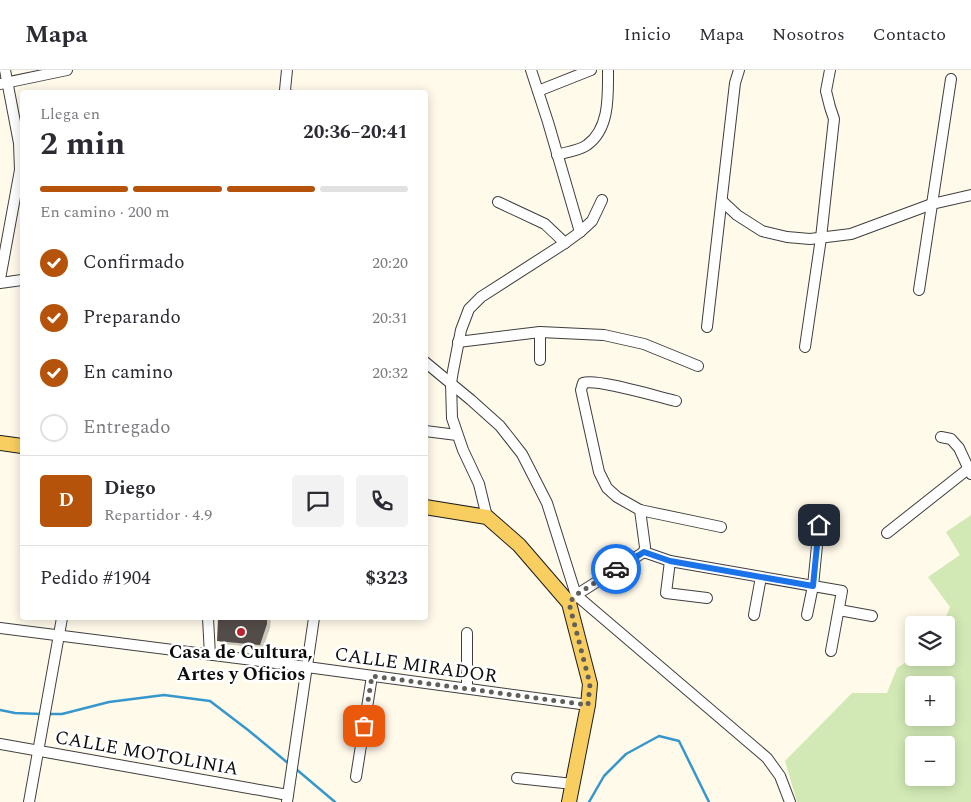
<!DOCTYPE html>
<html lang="es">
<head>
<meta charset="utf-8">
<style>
	:root { --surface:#fff; --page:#f2f2f3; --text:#2b2b33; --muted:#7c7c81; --line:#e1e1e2; --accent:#b45309 }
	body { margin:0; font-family:Spectral,serif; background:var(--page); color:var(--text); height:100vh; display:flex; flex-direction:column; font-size:19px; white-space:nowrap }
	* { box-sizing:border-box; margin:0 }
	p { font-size:16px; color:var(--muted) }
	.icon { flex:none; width:28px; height:28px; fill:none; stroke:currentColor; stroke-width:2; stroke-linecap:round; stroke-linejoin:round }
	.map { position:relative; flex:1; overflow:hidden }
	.sheet { position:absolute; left:20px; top:20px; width:408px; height:530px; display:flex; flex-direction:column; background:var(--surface); border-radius:5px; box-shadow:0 2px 12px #0003 }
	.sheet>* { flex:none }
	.fabs { position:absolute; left:905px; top:546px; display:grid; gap:10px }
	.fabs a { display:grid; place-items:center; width:50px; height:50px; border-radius:5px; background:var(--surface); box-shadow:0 2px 12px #0003; font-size:25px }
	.pin { position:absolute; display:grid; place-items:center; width:42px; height:42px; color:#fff; margin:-21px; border-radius:10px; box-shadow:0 2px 8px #0006 }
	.courier { position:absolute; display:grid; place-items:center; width:50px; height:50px; margin:-25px; border:4px solid #1a73e8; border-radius:50%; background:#fff; color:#222; box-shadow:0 1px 6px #0007 }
	.overview em { font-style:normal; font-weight:700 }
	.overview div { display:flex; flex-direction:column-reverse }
	.overview { display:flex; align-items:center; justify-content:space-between; height:85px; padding:0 20px }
	h1 { font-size:32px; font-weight:700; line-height:38px }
	.bar { display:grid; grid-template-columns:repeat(4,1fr); gap:8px 5px; align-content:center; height:60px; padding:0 20px }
	.bar i { height:6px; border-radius:4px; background:var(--line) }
	.bar .active { background:var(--accent) }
	.bar p { grid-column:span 4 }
	.line { display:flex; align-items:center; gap:12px; padding:0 20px; border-top:1px solid var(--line) }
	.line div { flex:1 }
	.round { display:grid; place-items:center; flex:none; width:52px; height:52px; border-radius:5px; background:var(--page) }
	ol { padding:0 20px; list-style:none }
	li { display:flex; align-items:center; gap:15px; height:55px }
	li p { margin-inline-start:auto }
	li .icon { padding:5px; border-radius:50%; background:var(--accent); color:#fff; stroke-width:4 }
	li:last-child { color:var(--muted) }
	li i { width:28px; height:28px; border:2px solid var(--line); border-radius:50% }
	header { display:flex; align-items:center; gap:30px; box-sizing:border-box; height:70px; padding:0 25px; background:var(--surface); border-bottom:1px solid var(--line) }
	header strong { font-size:24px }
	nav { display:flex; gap:28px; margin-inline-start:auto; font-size:18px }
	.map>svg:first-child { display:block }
	.green { fill:#d2e9b5; fill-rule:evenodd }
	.shadow { fill:#0003 }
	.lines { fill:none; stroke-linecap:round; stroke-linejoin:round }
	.stream { stroke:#3697cd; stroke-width:2.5 }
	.building { fill:#544c48 }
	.minor-casing { stroke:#3f3f3f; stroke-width:12 }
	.major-casing { stroke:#1d1d1d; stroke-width:16 }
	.minor { stroke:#fff; stroke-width:10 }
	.major { stroke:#f9ce60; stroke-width:14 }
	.done { stroke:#615f5a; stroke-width:5; stroke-dasharray:0 9 }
	.route { stroke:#1a73e8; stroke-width:6 }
	.poi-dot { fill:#bc2431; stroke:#fff; stroke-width:2 }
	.labels { text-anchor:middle; stroke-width:5; stroke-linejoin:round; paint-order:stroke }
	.poi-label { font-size:19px; font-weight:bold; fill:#0c0c0c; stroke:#fff }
	.street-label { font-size:19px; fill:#0c0c0c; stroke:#fff }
</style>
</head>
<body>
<header>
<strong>Mapa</strong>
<nav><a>Inicio</a><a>Mapa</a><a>Nosotros</a><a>Contacto</a></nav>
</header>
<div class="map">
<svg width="971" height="732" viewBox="0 0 971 732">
	<rect width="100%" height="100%" fill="#fffaea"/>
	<path class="green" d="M971 445V732H797L785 691 852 623H887L897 598 914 587 946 588V555H943L950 537 928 507 960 485 946 462ZM914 615H946V648H914ZM914 675H946V708H914Z"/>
	<polygon class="shadow" points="219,548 271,548 270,558 263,578 222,574 218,570"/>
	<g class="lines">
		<g class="stream">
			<polyline points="0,640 15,643 41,644"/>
			<polyline points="47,644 62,644 109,632 164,625 210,631 248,660 289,694"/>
			<polyline points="296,699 335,732"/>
			<polyline points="589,732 604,706 626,684 659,666 679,671 709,732"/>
		</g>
	</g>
	<polygon class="building" points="218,548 267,548 267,554 260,575 217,571"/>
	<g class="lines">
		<defs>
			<g id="minor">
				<polyline points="531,0 548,52 580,162"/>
				<polyline points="0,14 67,0"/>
				<polyline points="538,21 591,0"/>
				<polyline points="286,22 285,20 287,0"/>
				<path d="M557 85C566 82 579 81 587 75 610 59 608 25 608 0"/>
				<polyline points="722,131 737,145 762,161 787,167 810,169 851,164 932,134 971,125"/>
				<polyline points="498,132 545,154 565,173"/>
				<polyline points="0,209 20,100 19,73 5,0"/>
				<polyline points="0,213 22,210"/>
				<polyline points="919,220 951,9"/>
				<polyline points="707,257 735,13 739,0"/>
				<polyline points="540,262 540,290"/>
				<polyline points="458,272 540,262 604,265 644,274 698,296"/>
				<polyline points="805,277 821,168 834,49 830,37 826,21 830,0"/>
				<polyline points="425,292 471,330 500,356 522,384 547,433 576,525 767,688 780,706 790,732"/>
				<polyline points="425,361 457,365"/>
				<polyline points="941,367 951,369 959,378 971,404"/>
				<polyline points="640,440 721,457"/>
				<polyline points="487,447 479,414 463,380 452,348 451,313 453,301 461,260 469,239 481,227 565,173 580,162 592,151 602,130"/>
				<polyline points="887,463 968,399"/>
				<path d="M644 482 645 477 640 440 617 427 607 418 599 402 581 320 583 313C597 308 658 327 676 331"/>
				<polyline points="644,482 670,491 842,521 831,581"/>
				<polyline points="670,491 666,523 707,528"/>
				<polyline points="572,530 576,525 644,482"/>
				<polyline points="839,540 872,546"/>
				<polyline points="754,545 761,507"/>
				<polyline points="807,545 813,516 819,455"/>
				<polyline points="208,548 210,585"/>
				<polyline points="0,558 307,597 588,635"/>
				<polyline points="467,618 467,563"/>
				<polyline points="0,674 288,725"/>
				<polyline points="356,707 372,606"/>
				<polyline points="517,708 573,714"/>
				<polyline points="29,732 62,548"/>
				<polyline points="287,732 314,548"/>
			</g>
			<g id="major">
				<polyline points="0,373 22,376"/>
				<polyline points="425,437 487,447 519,475 569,533 590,614 588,635 569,732"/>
			</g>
		</defs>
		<use href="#minor" class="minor-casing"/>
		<use href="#major" class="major-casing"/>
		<use href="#minor" class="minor"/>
		<use href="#major" class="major"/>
	</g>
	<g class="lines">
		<polyline class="done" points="364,656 372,606 588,635 590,614 569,533 576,525 616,499"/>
		<polyline class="route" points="616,499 644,482 670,491 813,516 819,455"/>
	</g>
	<circle class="poi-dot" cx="241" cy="562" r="5"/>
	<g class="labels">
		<g class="poi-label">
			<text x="241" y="588">Casa de Cultura,<tspan x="241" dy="22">Artes y Oficios</tspan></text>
		</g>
		<g class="street-label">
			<text transform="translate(416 594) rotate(8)" y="7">CALLE MIRADOR</text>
			<text transform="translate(147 682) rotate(10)" y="7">CALLE MOTOLINIA</text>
		</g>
	</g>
</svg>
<div class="fabs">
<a><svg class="icon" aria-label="layers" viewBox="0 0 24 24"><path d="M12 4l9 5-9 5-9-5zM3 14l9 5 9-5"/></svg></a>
<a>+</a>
<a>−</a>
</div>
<div class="pin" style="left:364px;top:656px;background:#ea580c"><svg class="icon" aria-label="bag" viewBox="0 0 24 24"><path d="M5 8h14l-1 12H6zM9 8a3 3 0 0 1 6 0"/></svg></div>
<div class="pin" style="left:819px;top:455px;background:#1f2937"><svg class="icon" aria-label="home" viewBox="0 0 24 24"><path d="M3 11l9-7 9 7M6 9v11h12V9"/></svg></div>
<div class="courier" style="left:616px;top:499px"><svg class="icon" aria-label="car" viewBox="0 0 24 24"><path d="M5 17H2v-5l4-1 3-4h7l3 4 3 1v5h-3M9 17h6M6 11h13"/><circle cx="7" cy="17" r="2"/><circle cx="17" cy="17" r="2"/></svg></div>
<section class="sheet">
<div class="overview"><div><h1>2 min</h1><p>Llega en</p></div><em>20:36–20:41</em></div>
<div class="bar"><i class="active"></i><i class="active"></i><i class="active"></i><i></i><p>En camino · 200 m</p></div>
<ol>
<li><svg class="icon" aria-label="check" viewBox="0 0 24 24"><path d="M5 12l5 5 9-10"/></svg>Confirmado<p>20:20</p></li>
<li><svg class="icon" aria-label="check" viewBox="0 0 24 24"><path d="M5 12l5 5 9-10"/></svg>Preparando<p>20:31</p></li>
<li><svg class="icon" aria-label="check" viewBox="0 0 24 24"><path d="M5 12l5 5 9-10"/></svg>En camino<p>20:32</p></li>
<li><i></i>Entregado</li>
</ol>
<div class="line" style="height:90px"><b class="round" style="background:var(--accent);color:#fff">D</b><div><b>Diego</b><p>Repartidor · 4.9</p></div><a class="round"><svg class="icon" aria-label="chat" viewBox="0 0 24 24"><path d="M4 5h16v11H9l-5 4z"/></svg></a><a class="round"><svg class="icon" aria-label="phone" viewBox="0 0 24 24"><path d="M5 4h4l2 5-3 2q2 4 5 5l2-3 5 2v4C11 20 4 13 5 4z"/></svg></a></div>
<div class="line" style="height:65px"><div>Pedido #1904</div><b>$323</b></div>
</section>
</div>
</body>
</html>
